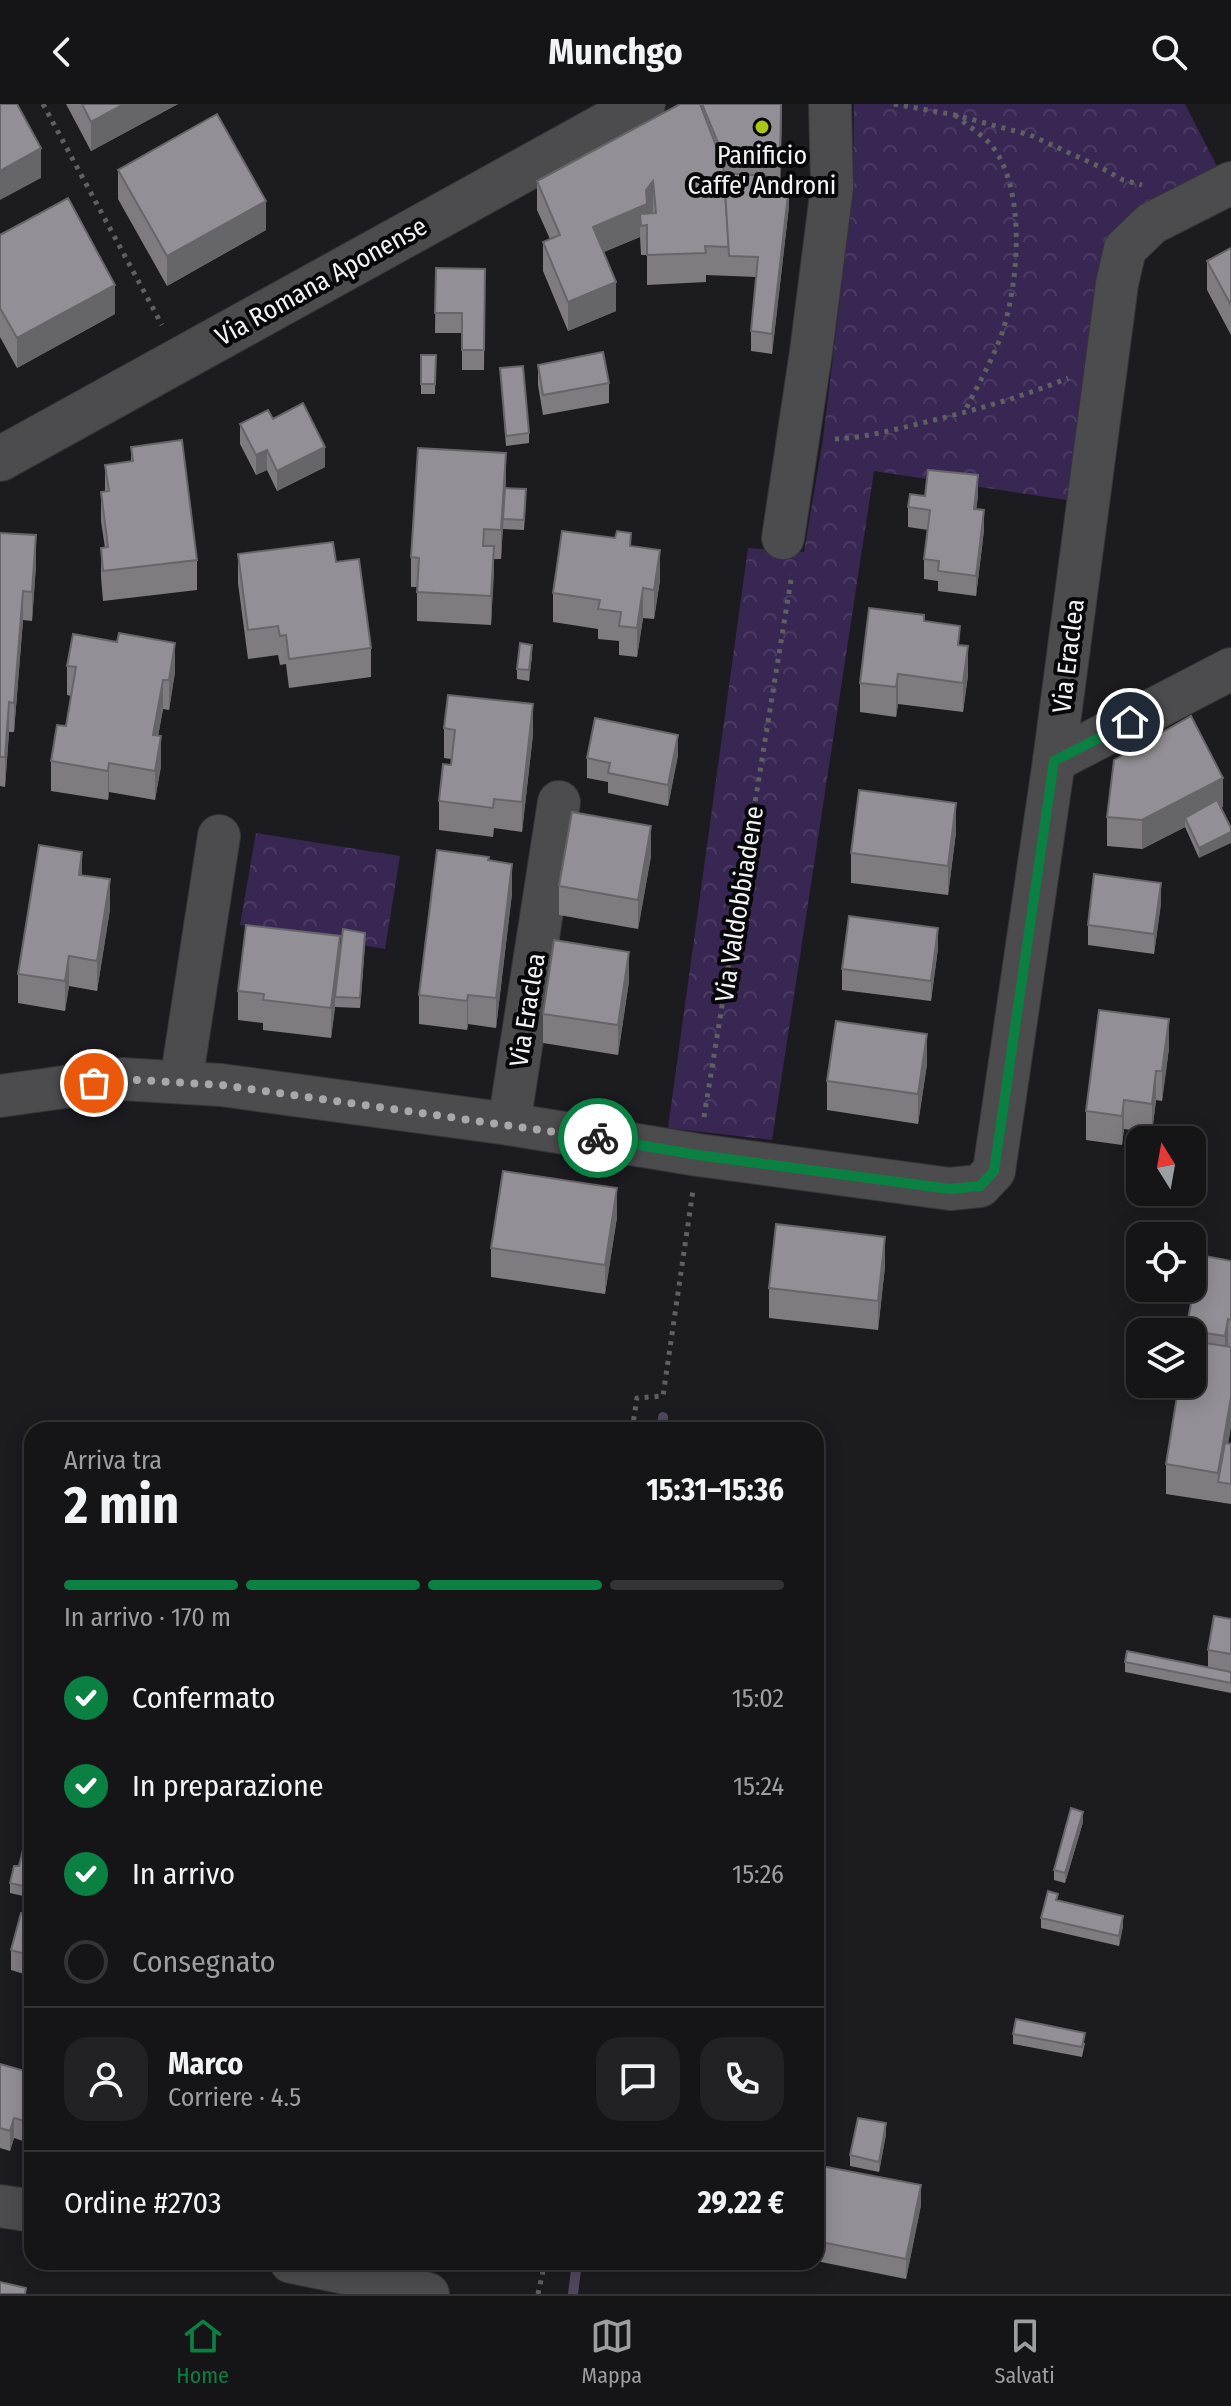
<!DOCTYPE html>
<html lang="it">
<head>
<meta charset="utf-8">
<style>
	:root { --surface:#151417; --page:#222124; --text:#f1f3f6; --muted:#9d9ea1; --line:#343336; --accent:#0b8043 }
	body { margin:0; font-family:"Fira Sans Condensed",sans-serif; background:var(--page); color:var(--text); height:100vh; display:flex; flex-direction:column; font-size:30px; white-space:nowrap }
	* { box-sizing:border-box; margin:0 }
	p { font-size:26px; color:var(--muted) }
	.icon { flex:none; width:44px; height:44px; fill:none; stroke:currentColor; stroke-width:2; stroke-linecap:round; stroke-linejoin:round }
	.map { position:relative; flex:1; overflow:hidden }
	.panel { position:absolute; left:24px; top:1318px; width:800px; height:848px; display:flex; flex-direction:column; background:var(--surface); border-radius:24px; box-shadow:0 4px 20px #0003,0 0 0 2px var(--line) }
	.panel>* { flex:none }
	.needle { width:52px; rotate:349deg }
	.controls { position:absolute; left:1126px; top:1022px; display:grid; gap:16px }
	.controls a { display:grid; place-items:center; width:80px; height:80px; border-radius:16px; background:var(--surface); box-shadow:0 4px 20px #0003,0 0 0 2px var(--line); font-size:40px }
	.pin { position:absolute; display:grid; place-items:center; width:68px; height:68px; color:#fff; margin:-34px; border:4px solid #fff; border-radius:50%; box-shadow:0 2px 8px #0007 }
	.courier { position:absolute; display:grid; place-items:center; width:80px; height:80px; margin:-40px; border:6px solid #0b8043; border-radius:50%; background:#fff; color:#222; box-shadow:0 2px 10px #0007 }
	.summary em { font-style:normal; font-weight:700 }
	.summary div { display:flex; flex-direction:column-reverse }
	.summary { display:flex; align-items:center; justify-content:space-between; height:136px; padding:0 40px }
	h1 { font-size:52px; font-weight:700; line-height:60px }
	.bar { display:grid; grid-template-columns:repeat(4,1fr); gap:12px 8px; align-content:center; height:96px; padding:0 40px }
	.bar i { height:10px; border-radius:6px; background:var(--line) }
	.bar .active { background:var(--accent) }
	.bar p { grid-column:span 4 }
	.line { display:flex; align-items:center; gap:20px; padding:0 40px; border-top:2px solid var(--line) }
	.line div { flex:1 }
	.round { display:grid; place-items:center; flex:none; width:84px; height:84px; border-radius:24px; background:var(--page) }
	ol { padding:0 40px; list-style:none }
	li { display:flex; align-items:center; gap:24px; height:88px }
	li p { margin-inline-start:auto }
	li .icon { padding:8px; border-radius:50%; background:var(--accent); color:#fff; stroke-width:4 }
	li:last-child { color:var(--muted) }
	li i { width:44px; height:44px; border:4px solid var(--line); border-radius:50% }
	header { display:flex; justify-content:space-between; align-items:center; height:104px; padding:0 40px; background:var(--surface); font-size:36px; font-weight:700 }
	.tabs { display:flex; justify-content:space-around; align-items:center; height:112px; border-top:2px solid var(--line); background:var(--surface); font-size:22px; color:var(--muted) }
	.tabs a { display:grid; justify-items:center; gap:4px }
	.tabs .active { color:var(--accent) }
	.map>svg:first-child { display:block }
	.park { fill:url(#park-crowns) }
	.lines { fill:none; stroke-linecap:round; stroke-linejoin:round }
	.stream { stroke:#50495e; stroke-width:10 }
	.minor-casing { stroke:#363539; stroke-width:44 }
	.tertiary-casing { stroke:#363539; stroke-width:46 }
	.path { stroke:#605f62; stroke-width:5; stroke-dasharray:4 6; stroke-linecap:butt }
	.minor { stroke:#4c4b4e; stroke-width:42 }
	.tertiary { stroke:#4c4b4e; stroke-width:44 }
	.wall { fill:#7e7c81 }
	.shaded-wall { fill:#666569 }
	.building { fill:#929096; stroke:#666569; stroke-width:2 }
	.done { stroke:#a8a7aa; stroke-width:8; stroke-dasharray:0 14.4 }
	.route { stroke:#0b8043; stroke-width:10 }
	.poi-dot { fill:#aac718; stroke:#070608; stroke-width:3 }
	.labels { text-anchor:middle; stroke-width:8; stroke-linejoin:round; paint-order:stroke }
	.poi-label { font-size:26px; fill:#f3f2f5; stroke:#070608 }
	.street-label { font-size:26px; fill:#f3f2f5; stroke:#070608 }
</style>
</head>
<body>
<header><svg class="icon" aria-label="back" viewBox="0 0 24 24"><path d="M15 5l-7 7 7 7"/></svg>Munchgo<svg class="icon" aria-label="search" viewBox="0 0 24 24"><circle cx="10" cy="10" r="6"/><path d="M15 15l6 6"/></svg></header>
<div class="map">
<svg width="1231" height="2190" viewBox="0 0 1231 2190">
	<defs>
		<pattern id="park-crowns" width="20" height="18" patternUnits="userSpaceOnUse" patternTransform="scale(2)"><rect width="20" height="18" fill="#382753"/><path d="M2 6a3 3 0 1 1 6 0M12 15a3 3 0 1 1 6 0" fill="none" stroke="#4c3c64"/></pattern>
	</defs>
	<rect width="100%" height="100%" fill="#1c1b1f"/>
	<g class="park">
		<polygon points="854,0 1185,0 1221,70 1139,111 1073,397 874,367 772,1036 668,1024 748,444 804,448 823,335 853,86"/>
		<polygon points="256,729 400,752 385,845 240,821"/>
	</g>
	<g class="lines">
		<g class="stream">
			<polyline points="662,1326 663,1313"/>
			<polyline points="573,2190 577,2158"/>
		</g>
		<defs>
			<g id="minor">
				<polyline points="783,434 811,248 832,83 830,0"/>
				<polyline points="1054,657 1231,565"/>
				<polyline points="181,978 219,732"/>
				<polyline points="0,992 122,975 221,981 509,1020 698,1051 950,1085 980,1082 994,1067 1054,657 1117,180 1125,145 1152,119 1231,79"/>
				<polyline points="509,1020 559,698"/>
				<polyline points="0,2102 32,2107"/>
				<polyline points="291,2158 371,2174 428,2190"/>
			</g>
			<polyline id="tertiary" points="0,355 643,0"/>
		</defs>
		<use href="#minor" class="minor-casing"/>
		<use href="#tertiary" class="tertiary-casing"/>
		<g class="path">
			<polyline points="43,0 162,221"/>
			<polyline points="894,0 955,11 1030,31 1098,62 1123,76 1142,81"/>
			<path d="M955 11C966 21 982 30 992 42 1026 85 1019 176 1003 226 994 254 977 282 964 309"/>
			<path d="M835 335C862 334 888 327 914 321 967 308 1018 295 1068 274"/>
			<polyline points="704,1013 792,470"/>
			<polyline points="632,1326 637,1294 663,1292 693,1086"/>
			<polyline points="538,2190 545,2158"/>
		</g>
		<use href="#minor" class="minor"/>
		<use href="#tertiary" class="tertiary"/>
	</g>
	<g class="wall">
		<polygon points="66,0 178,0 91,47"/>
		<polygon points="701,0 782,0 780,82 789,102 772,250 751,247 751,227 756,173 706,171 706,178 647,181 647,151 641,151 640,133 604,148 616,207 568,227 543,167 543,138 550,135 537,106 537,77 701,3"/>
		<polygon points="118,66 266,126 167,182 118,95"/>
		<polygon points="0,131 115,210 17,264 0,233"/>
		<polygon points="1231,144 1231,231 1207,186 1207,157"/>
		<polygon points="436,164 485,165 484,266 462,266 462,229 435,229"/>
		<polygon points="421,251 436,251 435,290 421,290"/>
		<polygon points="538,261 609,279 609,299 543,311 538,281"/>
		<polygon points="500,264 529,329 529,339 506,342"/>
		<polygon points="273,315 325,363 277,387 267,366 256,371 240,340 240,320"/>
		<polygon points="131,343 197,456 197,486 103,497 101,473 101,444 105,444 101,417 101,388 105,387 105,361 131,357"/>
		<polygon points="505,384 526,396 524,426 503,425 503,415 501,455 494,455 491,521 417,517 417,483 411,483 411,453"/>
		<polygon points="978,391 976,405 984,426 976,492 938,487 938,477 924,475 924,455 928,426 908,423 908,403 925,392"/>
		<polygon points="0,429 36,461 32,517 23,516 14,628 9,628 5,683 0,682"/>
		<polygon points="631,442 660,476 654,515 643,514 637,553 619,551 619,537 598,535 598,525 553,518 553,489"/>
		<polygon points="238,450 336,458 371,544 371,573 289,584 286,560 280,561 278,551 248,555 238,479"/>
		<polygon points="924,517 960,541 968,571 963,608 898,600 896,613 860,608 860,579"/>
		<polygon points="532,551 529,577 517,575 517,565"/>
		<polygon points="67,562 175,568 169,606 163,605 158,632 161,662 155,696 109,688 108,696 51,687 51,657 66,622 71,592 67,591"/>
		<polygon points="444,624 533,630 522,728 494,724 493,733 439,726 439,697 451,661 451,655 444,654"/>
		<polygon points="678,651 668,702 608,689 608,678 587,674 587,654"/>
		<polygon points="1223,703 1221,704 1199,754 1185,723 1142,745 1107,742 1107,713"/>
		<polygon points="956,728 948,791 851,779 851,749"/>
		<polygon points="651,752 638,825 559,811 559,782"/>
		<polygon points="489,757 512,789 496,924 468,920 467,926 419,920 419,891"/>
		<polygon points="82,771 110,805 97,887 69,882 65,907 18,899 18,870"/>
		<polygon points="1161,799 1154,850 1088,841 1088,821"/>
		<polygon points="365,839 360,904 335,903 331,934 263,926 263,919 238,916 238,887 340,850"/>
		<polygon points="938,844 931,897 842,886 842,865"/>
		<polygon points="629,877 618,951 543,939 543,910"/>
		<polygon points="1169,944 1162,997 1156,996 1152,1029 1124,1025 1122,1041 1086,1036 1086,1007"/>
		<polygon points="927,960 918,1020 827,1006 827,977"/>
		<polygon points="617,1113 605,1190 491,1173 491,1144"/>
		<polygon points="1231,1157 1231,1322 1228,1340 1231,1340 1231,1400 1166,1390 1166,1360 1192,1280 1192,1228 1186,1228 1186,1226"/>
		<polygon points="885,1162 878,1226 769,1214 769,1184"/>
		<polygon points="1231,1515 1231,1589 1125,1568 1125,1558 1208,1563 1208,1546"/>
		<polygon points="1083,1718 1065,1779 1054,1776 1054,1766"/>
		<polygon points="32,1748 32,1794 10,1789 10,1779 19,1762"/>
		<polygon points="1058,1796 1123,1822 1119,1842 1041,1824 1041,1814"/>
		<polygon points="32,1812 32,1889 23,1887 24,1870 11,1866 11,1846"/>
		<polygon points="32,1929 32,2040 14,2034 10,2047 0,2044 0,1960 25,1967"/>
		<polygon points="1013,1930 1085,1939 1082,1953 1013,1940"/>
		<polygon points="886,2030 879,2068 850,2062 850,2051"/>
		<polygon points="816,2061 921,2101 906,2175 816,2157"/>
	</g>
	<g class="shaded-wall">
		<polygon points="124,0 178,0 91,47 91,18"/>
		<polygon points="782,0 780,93 780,56"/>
		<polygon points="41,44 41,74 0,96 0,67"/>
		<polygon points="653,77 653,107 647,114 647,121 640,110 640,133 593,152 593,123 646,86"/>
		<polygon points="789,82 789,102 772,250 772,230"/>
		<polygon points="266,97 266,126 167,182 167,152"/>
		<polygon points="616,178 616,207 568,227 568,198"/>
		<polygon points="115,181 115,210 17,264 17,234"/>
		<polygon points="325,343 325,363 277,387 277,367"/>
		<polygon points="267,346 267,366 256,371 256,351"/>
		<polygon points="506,349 506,379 501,455 501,426"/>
		<polygon points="978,371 978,391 974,425 974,405"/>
		<polygon points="984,406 984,426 976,492 976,472"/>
		<polygon points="36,431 36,461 32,517 32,488"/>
		<polygon points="494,442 494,471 491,521 491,492"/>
		<polygon points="660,446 660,476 654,515 654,486"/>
		<polygon points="643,484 643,514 637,553 637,524"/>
		<polygon points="23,487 23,516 14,628 14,599"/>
		<polygon points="175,539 175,568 169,606 169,576"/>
		<polygon points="532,541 532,551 529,577 529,566"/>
		<polygon points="968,542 968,571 963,608 963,579"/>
		<polygon points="898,570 898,600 896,613 896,583"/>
		<polygon points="163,576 163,605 153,660 153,631"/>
		<polygon points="9,598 9,628 5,683 5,653"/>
		<polygon points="533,600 533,630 522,728 522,698"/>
		<polygon points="678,631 678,651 668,702 668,681"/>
		<polygon points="161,632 161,662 155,696 155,667"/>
		<polygon points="109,659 109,688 108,696 108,667"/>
		<polygon points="1223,674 1223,703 1188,721 1185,714 1185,723 1142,745 1142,716"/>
		<polygon points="956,699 956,728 948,791 948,762"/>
		<polygon points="651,722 651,752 638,825 638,796"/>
		<polygon points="1231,728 1231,739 1199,754 1199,744"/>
		<polygon points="82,748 82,777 79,771"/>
		<polygon points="512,760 512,789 496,924 496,894"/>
		<polygon points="110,775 110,805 97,887 97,857"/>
		<polygon points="1161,779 1161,799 1154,850 1154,830"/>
		<polygon points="938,824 938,844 931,897 931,877"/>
		<polygon points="365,829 365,839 360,904 360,894"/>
		<polygon points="340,832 340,861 335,893 335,903 331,934 331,904"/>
		<polygon points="629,848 629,877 618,951 618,921"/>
		<polygon points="69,852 69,882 65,907 65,877"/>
		<polygon points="468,891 468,920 467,926 467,897"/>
		<polygon points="1169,915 1169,944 1162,997 1162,967"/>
		<polygon points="927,930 927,960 918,1020 918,990"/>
		<polygon points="1156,967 1156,996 1152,1029 1152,1000"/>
		<polygon points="1124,996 1124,1025 1122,1041 1122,1012"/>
		<polygon points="617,1084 617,1113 605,1190 605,1161"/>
		<polygon points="885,1133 885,1162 878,1226 878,1197"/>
		<polygon points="1228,1215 1228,1244 1225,1262 1225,1232"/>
		<polygon points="1231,1293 1231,1322 1222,1379 1218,1378 1218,1369"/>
		<polygon points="1083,1708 1083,1718 1065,1779 1065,1769"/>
		<polygon points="1123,1812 1123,1822 1119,1842 1119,1832"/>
		<polygon points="14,2014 14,2034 10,2047 10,2027"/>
		<polygon points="886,2019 886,2030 879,2068 879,2058"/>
		<polygon points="921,2081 921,2101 906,2175 906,2155"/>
	</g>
	<g class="building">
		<polygon points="0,0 17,0 41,44 0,67"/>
		<polygon points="82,0 124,0 91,18"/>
		<polygon points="680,0 700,0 723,60 729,143 705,142 706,149 647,151 647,121 641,122 640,110 656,109 653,77 646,86 647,100 593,123 616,178 568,198 543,138 560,131 537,77"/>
		<polygon points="702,0 781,0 780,56 723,51"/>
		<polygon points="217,10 266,97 167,152 118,66"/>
		<polygon points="724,69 766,72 766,81 789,82 772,230 751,227 758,153 729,152"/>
		<polygon points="68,94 115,181 17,234 0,204 0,131"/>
		<polygon points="1231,144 1231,201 1207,157"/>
		<polygon points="436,164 485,165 484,246 462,246 462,209 435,209"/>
		<polygon points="603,248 609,279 543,291 538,261"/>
		<polygon points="421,251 436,251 435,280 421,280"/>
		<polygon points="523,262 529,329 506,332 500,264"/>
		<polygon points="303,299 325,343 277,367 267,346 256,351 240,320 268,306 273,315"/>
		<polygon points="182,336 197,456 103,467 101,444 108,443 101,388 109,387 105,361 133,357 131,343"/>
		<polygon points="418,344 506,349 501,426 484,425 483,442 494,442 491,492 417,488 419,454 411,453"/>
		<polygon points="928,366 978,371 974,405 984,406 976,472 938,467 939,457 924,455 930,406 908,403 910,390 925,392"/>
		<polygon points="505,384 526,385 524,416 503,415"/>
		<polygon points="562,427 615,434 617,427 631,429 630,442 660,446 654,486 643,484 637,524 619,522 621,508 598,505 600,496 553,489"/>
		<polygon points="0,429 36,431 32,488 23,487 14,599 9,598 5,653 0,653"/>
		<polygon points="333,438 336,458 359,455 371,544 289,555 286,531 280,532 278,522 248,526 238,450"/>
		<polygon points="869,504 924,511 924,517 960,522 958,541 968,542 963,579 898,570 896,583 860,579"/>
		<polygon points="119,529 175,539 169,576 163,576 153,631 161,632 155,667 109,659 108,667 51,657 57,621 66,622 76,563 67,562 73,530 117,538"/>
		<polygon points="520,539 532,541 529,566 517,565"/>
		<polygon points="448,591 533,600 522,698 494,695 493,704 439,697 443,660 451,661 455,626 444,624"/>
		<polygon points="1191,612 1223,674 1142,716 1107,713 1114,656"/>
		<polygon points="595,614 678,631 668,681 608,669 610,659 587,654"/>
		<polygon points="859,686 956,699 948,762 851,749"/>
		<polygon points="1217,696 1231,724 1231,728 1199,744 1185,714"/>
		<polygon points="572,708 651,722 638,796 559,782"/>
		<polygon points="39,741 82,748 79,771 110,775 97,857 69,852 65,877 18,870"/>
		<polygon points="437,746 489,753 488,756 512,760 496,894 468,891 467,897 419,891"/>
		<polygon points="1094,770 1161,779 1154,830 1088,821"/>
		<polygon points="849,812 938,824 931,877 842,865"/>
		<polygon points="246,821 340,832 331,904 263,896 264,890 238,887"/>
		<polygon points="343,825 365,829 360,894 335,893"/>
		<polygon points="554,836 629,848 618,921 543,910"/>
		<polygon points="1099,906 1169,915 1162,967 1156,967 1152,1000 1124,996 1122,1012 1086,1007"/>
		<polygon points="836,917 927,930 918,990 827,977"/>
		<polygon points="503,1067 617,1084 605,1161 491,1144"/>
		<polygon points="776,1120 885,1133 878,1197 769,1184"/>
		<polygon points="1200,1151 1231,1157 1231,1216 1228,1215 1225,1232 1186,1226"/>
		<polygon points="1192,1237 1231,1243 1231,1293 1218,1369 1166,1360 1179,1280 1192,1280"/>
		<polygon points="1225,1339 1231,1340 1231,1380 1218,1378"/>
		<polygon points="1214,1512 1231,1515 1231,1550 1208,1546"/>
		<polygon points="1127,1547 1231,1568 1231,1579 1125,1558"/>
		<polygon points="1071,1704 1083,1708 1065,1769 1054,1766"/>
		<polygon points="23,1746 32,1748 32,1784 10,1779 14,1762 19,1762"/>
		<polygon points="1048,1787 1058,1790 1056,1796 1123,1812 1119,1832 1041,1814"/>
		<polygon points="21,1809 32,1812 32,1852 11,1846"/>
		<polygon points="26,1864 32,1865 32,1879 23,1876"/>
		<polygon points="1016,1915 1085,1929 1082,1943 1013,1930"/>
		<polygon points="32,1929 32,1969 25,1967"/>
		<polygon points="0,1960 32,1969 32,2019 14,2014 10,2027 0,2024"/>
		<polygon points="858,2014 886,2019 879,2058 850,2051"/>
		<polygon points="816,2061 921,2081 906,2155 816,2137"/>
		<polygon points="0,2178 26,2184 25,2190 0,2190"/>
	</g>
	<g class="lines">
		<polyline class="done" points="94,979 122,975 221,981 598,1034"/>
		<polyline class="route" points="598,1034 698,1051 950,1085 980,1082 994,1067 1054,657 1130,618"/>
	</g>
	<circle class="poi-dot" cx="762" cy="23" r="8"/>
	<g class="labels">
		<g class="poi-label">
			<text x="762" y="60">Panificio<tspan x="762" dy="30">Caffe' Androni</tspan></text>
		</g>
		<g class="street-label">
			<text transform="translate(321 177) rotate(-29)" y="9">Via Romana Aponense</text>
			<text transform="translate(1068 552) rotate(-83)" y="9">Via Eraclea</text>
			<text transform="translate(739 800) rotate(-81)" y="9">Via Valdobbiadene</text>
			<text transform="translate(527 906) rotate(-81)" y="9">Via Eraclea</text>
		</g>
	</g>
</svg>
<div class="controls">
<a><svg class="needle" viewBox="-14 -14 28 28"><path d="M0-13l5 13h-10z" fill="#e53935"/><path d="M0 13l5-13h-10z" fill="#9d9ea1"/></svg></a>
<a><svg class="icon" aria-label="locate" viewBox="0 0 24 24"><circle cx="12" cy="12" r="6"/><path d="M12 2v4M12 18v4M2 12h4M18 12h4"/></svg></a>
<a><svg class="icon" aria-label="layers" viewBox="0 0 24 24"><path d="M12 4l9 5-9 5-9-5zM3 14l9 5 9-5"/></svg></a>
</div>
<div class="pin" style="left:94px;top:979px;background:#ea580c"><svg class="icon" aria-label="bag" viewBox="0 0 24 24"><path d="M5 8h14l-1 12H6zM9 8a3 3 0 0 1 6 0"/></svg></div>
<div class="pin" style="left:1130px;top:618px;background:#1f2937"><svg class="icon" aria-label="home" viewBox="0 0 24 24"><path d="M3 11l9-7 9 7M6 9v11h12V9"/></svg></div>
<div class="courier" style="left:598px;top:1034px"><svg class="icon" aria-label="bike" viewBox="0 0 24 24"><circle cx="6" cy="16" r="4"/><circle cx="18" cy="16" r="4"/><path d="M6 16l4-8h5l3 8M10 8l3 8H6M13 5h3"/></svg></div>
<section class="panel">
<div class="summary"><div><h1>2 min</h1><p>Arriva tra</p></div><em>15:31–15:36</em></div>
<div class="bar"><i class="active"></i><i class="active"></i><i class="active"></i><i></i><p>In arrivo · 170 m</p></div>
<ol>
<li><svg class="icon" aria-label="check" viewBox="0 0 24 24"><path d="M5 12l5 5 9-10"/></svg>Confermato<p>15:02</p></li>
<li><svg class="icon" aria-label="check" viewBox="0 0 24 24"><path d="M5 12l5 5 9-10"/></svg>In preparazione<p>15:24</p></li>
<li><svg class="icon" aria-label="check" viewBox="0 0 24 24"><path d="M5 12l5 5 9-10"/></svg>In arrivo<p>15:26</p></li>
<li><i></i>Consegnato</li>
</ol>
<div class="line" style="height:144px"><a class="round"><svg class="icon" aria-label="person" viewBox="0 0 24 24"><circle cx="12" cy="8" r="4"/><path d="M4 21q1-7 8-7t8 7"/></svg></a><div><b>Marco</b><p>Corriere · 4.5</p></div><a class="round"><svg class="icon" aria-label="chat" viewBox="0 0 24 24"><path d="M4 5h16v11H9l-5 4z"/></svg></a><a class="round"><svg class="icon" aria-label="phone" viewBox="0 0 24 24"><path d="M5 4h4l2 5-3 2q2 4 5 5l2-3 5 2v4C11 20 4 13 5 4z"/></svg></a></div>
<div class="line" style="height:104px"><div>Ordine #2703</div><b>29.22 €</b></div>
</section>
</div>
<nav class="tabs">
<a class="active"><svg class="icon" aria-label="home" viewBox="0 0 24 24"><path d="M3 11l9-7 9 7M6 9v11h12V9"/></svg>Home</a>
<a><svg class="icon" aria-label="map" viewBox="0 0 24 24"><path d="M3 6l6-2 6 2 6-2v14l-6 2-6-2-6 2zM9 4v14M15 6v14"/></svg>Mappa</a>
<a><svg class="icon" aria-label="saved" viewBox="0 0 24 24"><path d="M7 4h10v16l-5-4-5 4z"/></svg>Salvati</a>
</nav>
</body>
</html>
